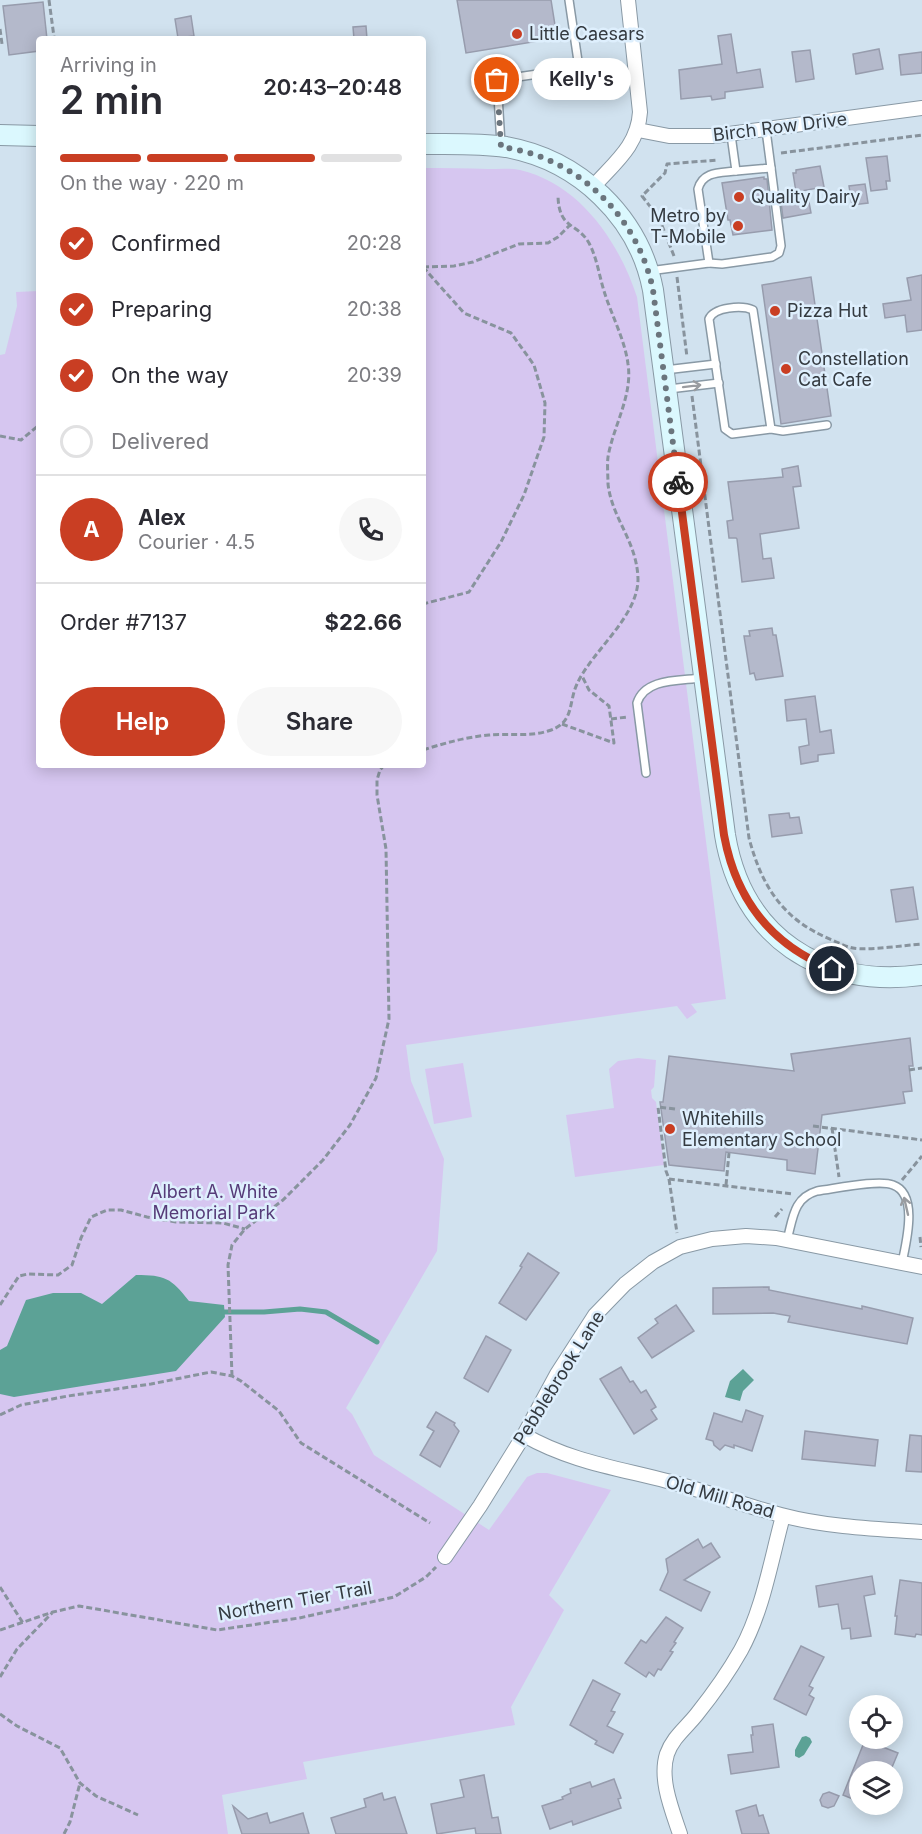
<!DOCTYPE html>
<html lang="en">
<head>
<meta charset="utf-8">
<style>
	:root { --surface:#fff; --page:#f7f7f7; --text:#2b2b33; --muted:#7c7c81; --line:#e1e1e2; --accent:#c93e23 }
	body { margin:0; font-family:Inter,sans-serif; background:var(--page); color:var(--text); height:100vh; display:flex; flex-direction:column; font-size:22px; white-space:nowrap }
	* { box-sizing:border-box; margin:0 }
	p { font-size:20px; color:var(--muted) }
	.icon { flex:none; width:33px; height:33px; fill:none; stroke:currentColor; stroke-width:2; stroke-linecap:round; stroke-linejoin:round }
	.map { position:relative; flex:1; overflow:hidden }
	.panel { position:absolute; left:36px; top:36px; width:390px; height:732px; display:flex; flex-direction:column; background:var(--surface); border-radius:6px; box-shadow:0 3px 15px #0003 }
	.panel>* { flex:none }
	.buttons { position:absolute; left:849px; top:1695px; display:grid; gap:12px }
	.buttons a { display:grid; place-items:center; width:54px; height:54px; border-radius:50%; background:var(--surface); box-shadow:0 3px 15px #0003; font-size:30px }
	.pin { position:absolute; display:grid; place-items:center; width:51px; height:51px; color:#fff; margin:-26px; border:3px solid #fff; border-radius:50%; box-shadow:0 2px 6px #0007 }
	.courier { position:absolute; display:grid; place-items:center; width:60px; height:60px; margin:-30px; border:4px solid #c93e23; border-radius:50%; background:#fff; color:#222; box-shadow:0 2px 8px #0007 }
	.bubble { position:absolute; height:42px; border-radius:21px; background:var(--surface); box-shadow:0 3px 15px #0003; font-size:20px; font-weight:600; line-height:42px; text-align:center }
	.summary em { font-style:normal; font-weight:600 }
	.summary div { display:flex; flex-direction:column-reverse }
	.summary { display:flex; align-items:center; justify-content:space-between; height:102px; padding:0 24px }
	h1 { font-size:39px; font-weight:600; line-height:45px }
	.bar { display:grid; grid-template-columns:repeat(4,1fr); gap:9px 6px; align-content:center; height:72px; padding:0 24px }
	.bar i { height:8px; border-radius:4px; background:var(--line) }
	.bar .selected { background:var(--accent) }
	.bar p { grid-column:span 4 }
	.line { display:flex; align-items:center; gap:15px; padding:0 24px; border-top:2px solid var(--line) }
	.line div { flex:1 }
	.round { display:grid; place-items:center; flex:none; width:63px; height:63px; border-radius:32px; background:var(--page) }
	ol { padding:0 24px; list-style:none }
	li { display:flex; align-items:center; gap:18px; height:66px }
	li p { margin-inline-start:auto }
	li .icon { padding:6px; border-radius:50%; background:var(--accent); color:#fff; stroke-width:4 }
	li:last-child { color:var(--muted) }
	li i { width:33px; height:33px; border:3px solid var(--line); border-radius:50% }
	.button { display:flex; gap:12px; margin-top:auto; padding:12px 24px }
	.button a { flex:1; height:69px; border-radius:36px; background:var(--accent); color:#fff; font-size:24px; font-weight:600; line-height:69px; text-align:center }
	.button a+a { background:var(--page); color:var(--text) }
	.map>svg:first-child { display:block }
	.green { fill:#d6c6f0 }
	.water { fill:#5ca296 }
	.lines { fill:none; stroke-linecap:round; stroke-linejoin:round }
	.stream { stroke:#5ca296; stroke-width:5 }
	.building { fill:#b4b9cb; stroke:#979cad; stroke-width:1.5 }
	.lane-casing { stroke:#8999a5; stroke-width:10 }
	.street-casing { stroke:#8999a5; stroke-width:16 }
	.secondary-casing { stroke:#8999a5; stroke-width:22 }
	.path { stroke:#88939d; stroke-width:3; stroke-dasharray:6 3; stroke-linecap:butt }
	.lane { stroke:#fff; stroke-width:7 }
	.street { stroke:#fff; stroke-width:14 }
	.secondary { stroke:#dbf8fe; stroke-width:20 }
	.oneway { stroke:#9a9ca0 }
	.done { stroke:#6b757d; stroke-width:6; stroke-dasharray:0 10.8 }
	.route { stroke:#c93e23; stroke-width:8 }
	.poi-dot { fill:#c93e23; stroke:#deeffd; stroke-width:2 }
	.labels { text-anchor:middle; stroke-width:5; stroke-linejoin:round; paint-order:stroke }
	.poi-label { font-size:18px; fill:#343a40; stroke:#deeffd; text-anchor:start }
	.street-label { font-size:18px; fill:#343a40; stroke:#deeffd }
	.park-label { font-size:18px; fill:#563b78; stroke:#deeffd }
</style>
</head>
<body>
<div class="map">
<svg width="922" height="1834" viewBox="0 0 922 1834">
	<rect width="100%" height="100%" fill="#d1e2ef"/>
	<g class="green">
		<path d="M423 168C445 168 466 168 488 169 498 169 510 168 520 170 580 184 619 242 637 297L726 999 691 1004 697 1012 687 1019 677 1006 406 1045 411 1081 444 1159 437 1251 346 1408 352 1414 374 1455 489 1530 527 1477 537 1473H547L611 1490 549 1595 564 1610 511 1707 515 1725 303 1762 307 1779 222 1795 228 1834H0V355L5 354 17 306 16 292 39 291V765H423Z"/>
		<polygon points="638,1058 656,1060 654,1087 651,1090 652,1098 656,1102 664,1165 575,1177 566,1115 614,1108 609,1069 618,1061"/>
		<polygon points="463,1063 472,1117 434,1124 425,1069"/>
	</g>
	<g class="water">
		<path d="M136 1275C165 1275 171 1278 189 1301L224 1305 225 1317 176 1371 14 1397 0 1394V1350L7 1346 26 1300 53 1293H81L102 1304Z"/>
		<polygon points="743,1369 754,1380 743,1391 740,1401 725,1397 730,1381"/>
		<polygon points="806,1736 810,1738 812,1742 804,1755 799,1758 795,1756 795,1750 802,1737"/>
	</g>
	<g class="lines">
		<polyline class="stream" points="224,1312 264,1312 300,1309 326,1312 377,1342"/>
	</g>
	<g class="building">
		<polygon points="457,0 551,0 557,38 466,53"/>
		<polygon points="43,2 47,39 39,39 39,51 9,55 3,6"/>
		<polygon points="191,16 194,36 178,38 175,19"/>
		<polygon points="366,26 367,39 354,39 353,27"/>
		<polygon points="731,34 737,73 760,69 763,87 725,92 725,98 712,100 711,96 681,99 679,70 722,64 718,36"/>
		<polygon points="879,49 883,69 856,74 853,54"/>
		<polygon points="810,50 814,79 796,82 792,52"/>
		<polygon points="922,52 922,73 901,75 899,55"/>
		<polygon points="887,156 890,181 886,181 887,189 871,191 866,158"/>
		<polygon points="820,166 824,187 796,192 793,173 796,173 796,170"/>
		<polygon points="764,177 764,179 767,179 772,230 733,235 730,220 728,220 722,183"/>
		<polygon points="865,184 868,203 852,205 849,186"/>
		<polygon points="808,197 811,213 783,218 781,202"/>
		<polygon points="922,275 922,330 907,332 905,315 885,318 883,304 911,300 907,278"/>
		<polygon points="811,277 831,416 781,424 762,285"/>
		<polygon points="798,466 801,486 793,487 799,528 760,534 763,559 771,558 774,578 742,582 737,539 736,538 729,538 727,521 733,520 728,482 783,477 782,469"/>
		<polygon points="772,628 773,635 776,635 783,676 756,680 754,673 750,674 744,636 750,636 749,631"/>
		<polygon points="815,696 820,732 831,730 834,753 818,755 818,761 801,764 799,747 809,745 806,719 787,721 785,700"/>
		<polygon points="789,813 790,818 799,817 802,833 772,837 769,815"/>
		<polygon points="913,887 918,919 896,922 891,890"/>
		<polygon points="910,1038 913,1066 909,1066 912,1091 903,1092 905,1103 822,1115 815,1174 787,1170 787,1160 726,1152 724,1171 669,1165 660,1102 663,1102 669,1056 794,1071 791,1054"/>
		<polygon points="528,1253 559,1273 526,1320 499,1303 522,1267 520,1266"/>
		<polygon points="769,1287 769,1290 862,1309 862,1306 913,1318 907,1344 788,1322 790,1316 773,1313 713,1314 713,1288"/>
		<polygon points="676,1305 694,1331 652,1358 638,1338 658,1323 655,1319"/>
		<polygon points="486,1336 511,1350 488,1392 464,1378"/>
		<polygon points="621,1367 630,1382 633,1381 641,1393 646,1390 656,1407 651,1410 657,1419 634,1434 600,1379"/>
		<polygon points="746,1410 763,1416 752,1451 734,1445 734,1448 725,1445 720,1450 714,1445 713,1441 706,1439 714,1413 742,1422"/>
		<polygon points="436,1412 455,1423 454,1425 459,1431 440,1467 420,1455 434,1431 427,1427"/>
		<polygon points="805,1431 878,1440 875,1466 802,1459"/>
		<polygon points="910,1435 922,1436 922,1472 906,1471"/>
		<polygon points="698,1539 703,1548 711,1543 720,1557 684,1580 710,1592 701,1611 660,1590 668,1572 666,1559"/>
		<polygon points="872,1576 875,1594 864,1596 871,1636 851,1639 850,1628 842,1629 838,1604 819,1607 816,1586"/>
		<polygon points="900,1580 922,1583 922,1635 916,1634 915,1637 895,1634 897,1616 895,1616"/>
		<polygon points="666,1617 683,1628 674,1642 676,1643 670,1651 673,1652 661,1670 658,1669 654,1676 649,1672 646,1677 625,1663 641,1640 646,1643"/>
		<polygon points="801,1646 824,1657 809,1686 813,1688 809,1695 814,1698 806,1715 774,1699"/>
		<polygon points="593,1680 620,1694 611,1711 615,1712 607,1726 623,1734 613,1753 595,1744 597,1741 570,1725"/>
		<polygon points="773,1724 779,1767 731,1774 728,1755 753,1752 751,1735 753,1735 752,1727"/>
		<polygon points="865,1740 898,1753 890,1772 860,1772 860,1802 843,1795"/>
		<polygon points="484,1775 492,1818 498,1817 501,1834 476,1834 475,1828 437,1834 431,1804 464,1797 460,1780"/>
		<polygon points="614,1779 621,1798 618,1799 621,1808 573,1825 572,1821 550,1829 542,1806 563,1799 562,1797 571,1793 570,1789 590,1782 592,1787"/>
		<polygon points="829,1792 839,1796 834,1806 828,1808 822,1806 820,1800 823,1794"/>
		<polygon points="382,1793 384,1800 395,1797 407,1834 336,1834 331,1818 366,1807 364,1799"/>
		<polygon points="756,1805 759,1816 763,1815 769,1834 742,1834 736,1811"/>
		<polygon points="233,1806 248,1819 267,1813 270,1823 303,1813 309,1834 242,1834"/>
	</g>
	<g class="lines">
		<defs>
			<g id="lane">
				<polyline points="501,144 497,80 579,68 569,0"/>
				<polyline points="736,171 771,168 766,130"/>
				<polyline points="709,263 722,264 772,257 779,253 781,246 771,168"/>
				<path d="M649 271 709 263 698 189C703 171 720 173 736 171L731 135"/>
				<polyline points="665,370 716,364"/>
				<polyline points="669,389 719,383"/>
				<path d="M771 429 753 310C742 305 714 307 709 319L725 429 732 434 771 429 783 431 827 425"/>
				<path d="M646 773 637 703C645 678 679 681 701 678"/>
				<path d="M787 1240C793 1219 793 1198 817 1191 834 1189 879 1179 893 1185 919 1194 906 1243 902 1263"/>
			</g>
			<g id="street">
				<polyline points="638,130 669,136 714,136 922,108"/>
				<path d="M593 187C614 163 638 146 640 112L628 0"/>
				<path d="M524 1435C569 1461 617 1468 667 1481 705 1491 743 1505 781 1515 826 1527 876 1529 922 1532"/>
				<polyline points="445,1557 480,1506 524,1435 557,1374 595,1315 625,1284 653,1262 680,1247 712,1239 746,1236 776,1238 922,1267"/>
				<path d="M680 1834C672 1810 659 1779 667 1754 673 1737 686 1728 697 1714 713 1694 728 1673 741 1650 763 1610 771 1560 783 1516"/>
			</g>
			<g id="secondary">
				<polyline points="0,135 39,136"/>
				<path d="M423 144C451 144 479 143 506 147 579 160 639 217 653 290L725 835C742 937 821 989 922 975"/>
			</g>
		</defs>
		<use href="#lane" class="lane-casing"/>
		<use href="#street" class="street-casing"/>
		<use href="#secondary" class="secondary-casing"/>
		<g class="path">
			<polyline points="49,0 54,37"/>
			<polyline points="0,29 2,44"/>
			<polyline points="781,153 922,135"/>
			<polyline points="674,256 659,218 642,196 665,173 667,164 718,160"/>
			<polyline points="423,267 464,313 511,333 534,365 545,403 544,437 524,495 501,542 469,592 423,604"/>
			<polyline points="423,267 454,266 473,262 519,244 548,243 558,237 570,225"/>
			<polyline points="677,277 687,357"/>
			<path d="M692 396 749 838C762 887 783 920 832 940 839 943 846 947 853 948 866 951 907 945 922 944"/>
			<polyline points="0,436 21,440 39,425"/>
			<polyline points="611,719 627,717"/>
			<polyline points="562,724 614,743 609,706 589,690 582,676"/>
			<path d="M423 750C445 743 466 737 489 735 508 733 530 737 548 731 575 723 568 703 577 684 592 651 638 617 638 579 637 541 612 519 608 484 608 476 607 465 608 457 613 427 633 395 628 364 625 340 611 314 604 291 599 275 597 258 589 243 577 222 559 230 558 196"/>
			<polyline points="909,1070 922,1068"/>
			<polyline points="675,1109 658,1107 666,1171 669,1179 793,1194"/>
			<polyline points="813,1126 922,1140"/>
			<polyline points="832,1128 839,1177"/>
			<polyline points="669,1179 677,1233"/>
			<polyline points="902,1180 922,1156"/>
			<polyline points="726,1185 729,1153"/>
			<polyline points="775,1217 782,1209"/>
			<polyline points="920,1237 921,1247"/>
			<polyline points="0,1305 19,1276 28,1274 58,1275 72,1265 81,1238 91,1217 107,1210 121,1210 147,1217 176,1222 223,1223 245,1229"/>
			<polyline points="232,1376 228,1265 232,1245 245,1229 283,1200 323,1160 350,1125 376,1078 389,1019 386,849 377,795 377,780 380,770 384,765"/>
			<polyline points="0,1415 21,1405 68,1396 151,1384 211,1372 232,1376 241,1381 279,1411 301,1443 430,1523"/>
			<polyline points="0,1587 23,1623"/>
			<polyline points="0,1630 53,1612 79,1606 217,1630 299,1618 394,1597 426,1577 436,1567"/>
			<polyline points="0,1677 17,1649 52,1613"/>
			<polyline points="0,1714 17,1726 60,1748 80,1783 96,1796 138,1815"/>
			<polyline points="64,1834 70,1822 80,1783"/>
		</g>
		<use href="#lane" class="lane"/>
		<use href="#street" class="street"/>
		<use href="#secondary" class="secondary"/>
	</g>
	<defs><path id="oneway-shaft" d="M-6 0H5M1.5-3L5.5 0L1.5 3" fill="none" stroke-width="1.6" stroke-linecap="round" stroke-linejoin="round" transform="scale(1.5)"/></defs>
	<g class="oneway">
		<use href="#oneway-shaft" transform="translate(692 386) rotate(-7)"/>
		<use href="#oneway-shaft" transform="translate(906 1206) rotate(-103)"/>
	</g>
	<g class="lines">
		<path class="done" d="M497 80 501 147C576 156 638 216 653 290L678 482"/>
		<path class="route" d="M678 482 724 835C736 900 771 945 832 969"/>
	</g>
	<g class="poi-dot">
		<circle cx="517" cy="34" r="6"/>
		<circle cx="739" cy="197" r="6"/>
		<circle cx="738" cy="226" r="6"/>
		<circle cx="775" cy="311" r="6"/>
		<circle cx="786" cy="369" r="6"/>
		<circle cx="670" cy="1129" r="6"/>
	</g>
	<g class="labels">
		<g class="poi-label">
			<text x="529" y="40">Little Caesars</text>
			<text x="751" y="203">Quality Dairy</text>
			<text x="726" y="222" text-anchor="end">Metro by<tspan x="726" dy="21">T-Mobile</tspan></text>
			<text x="787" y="317">Pizza Hut</text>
			<text x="798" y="365">Constellation<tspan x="798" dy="21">Cat Cafe</tspan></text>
			<text x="682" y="1125">Whitehills<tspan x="682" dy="21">Elementary School</tspan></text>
		</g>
		<g class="street-label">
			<text transform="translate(780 127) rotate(-7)" y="6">Birch Row Drive</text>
			<text transform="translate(559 1378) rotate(-58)" y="6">Pebblebrook Lane</text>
			<text transform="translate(720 1497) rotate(16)" y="6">Old Mill Road</text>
			<text transform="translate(295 1601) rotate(-10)" y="6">Northern Tier Trail</text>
		</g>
		<g class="park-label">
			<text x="214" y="1198">Albert A. White<tspan x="214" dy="21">Memorial Park</tspan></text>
		</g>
	</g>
</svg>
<div class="buttons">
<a><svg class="icon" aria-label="locate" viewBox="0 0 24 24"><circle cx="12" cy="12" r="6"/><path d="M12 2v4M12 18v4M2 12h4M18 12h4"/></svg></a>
<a><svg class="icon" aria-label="layers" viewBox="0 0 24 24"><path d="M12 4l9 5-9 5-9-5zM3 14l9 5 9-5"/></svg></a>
</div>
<div class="pin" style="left:497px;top:80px;background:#ea580c"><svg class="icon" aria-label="bag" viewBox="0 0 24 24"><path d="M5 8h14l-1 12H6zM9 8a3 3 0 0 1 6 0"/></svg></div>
<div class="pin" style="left:832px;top:969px;background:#1f2937"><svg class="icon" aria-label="home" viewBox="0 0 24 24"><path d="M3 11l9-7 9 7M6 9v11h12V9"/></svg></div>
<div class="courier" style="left:678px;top:482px"><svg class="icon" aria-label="bike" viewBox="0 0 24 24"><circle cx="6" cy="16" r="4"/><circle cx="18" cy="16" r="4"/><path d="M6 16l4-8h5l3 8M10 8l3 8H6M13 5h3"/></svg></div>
<div class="bubble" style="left:532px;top:58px;width:99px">Kelly's</div>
<section class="panel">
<div class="summary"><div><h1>2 min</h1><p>Arriving in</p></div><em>20:43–20:48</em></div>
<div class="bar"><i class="selected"></i><i class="selected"></i><i class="selected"></i><i></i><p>On the way · 220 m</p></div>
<ol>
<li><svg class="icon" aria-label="check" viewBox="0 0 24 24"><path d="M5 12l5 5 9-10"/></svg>Confirmed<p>20:28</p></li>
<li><svg class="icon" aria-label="check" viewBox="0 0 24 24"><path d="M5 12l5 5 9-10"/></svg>Preparing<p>20:38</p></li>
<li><svg class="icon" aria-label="check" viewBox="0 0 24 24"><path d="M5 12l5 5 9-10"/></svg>On the way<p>20:39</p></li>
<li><i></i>Delivered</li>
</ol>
<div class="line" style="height:108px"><b class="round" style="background:var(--accent);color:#fff">A</b><div><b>Alex</b><p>Courier · 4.5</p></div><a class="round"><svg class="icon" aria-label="phone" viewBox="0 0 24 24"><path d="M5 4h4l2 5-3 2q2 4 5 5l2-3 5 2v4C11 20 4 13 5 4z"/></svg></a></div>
<div class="line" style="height:78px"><div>Order #7137</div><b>$22.66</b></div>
<div class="button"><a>Help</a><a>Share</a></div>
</section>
</div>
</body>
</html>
